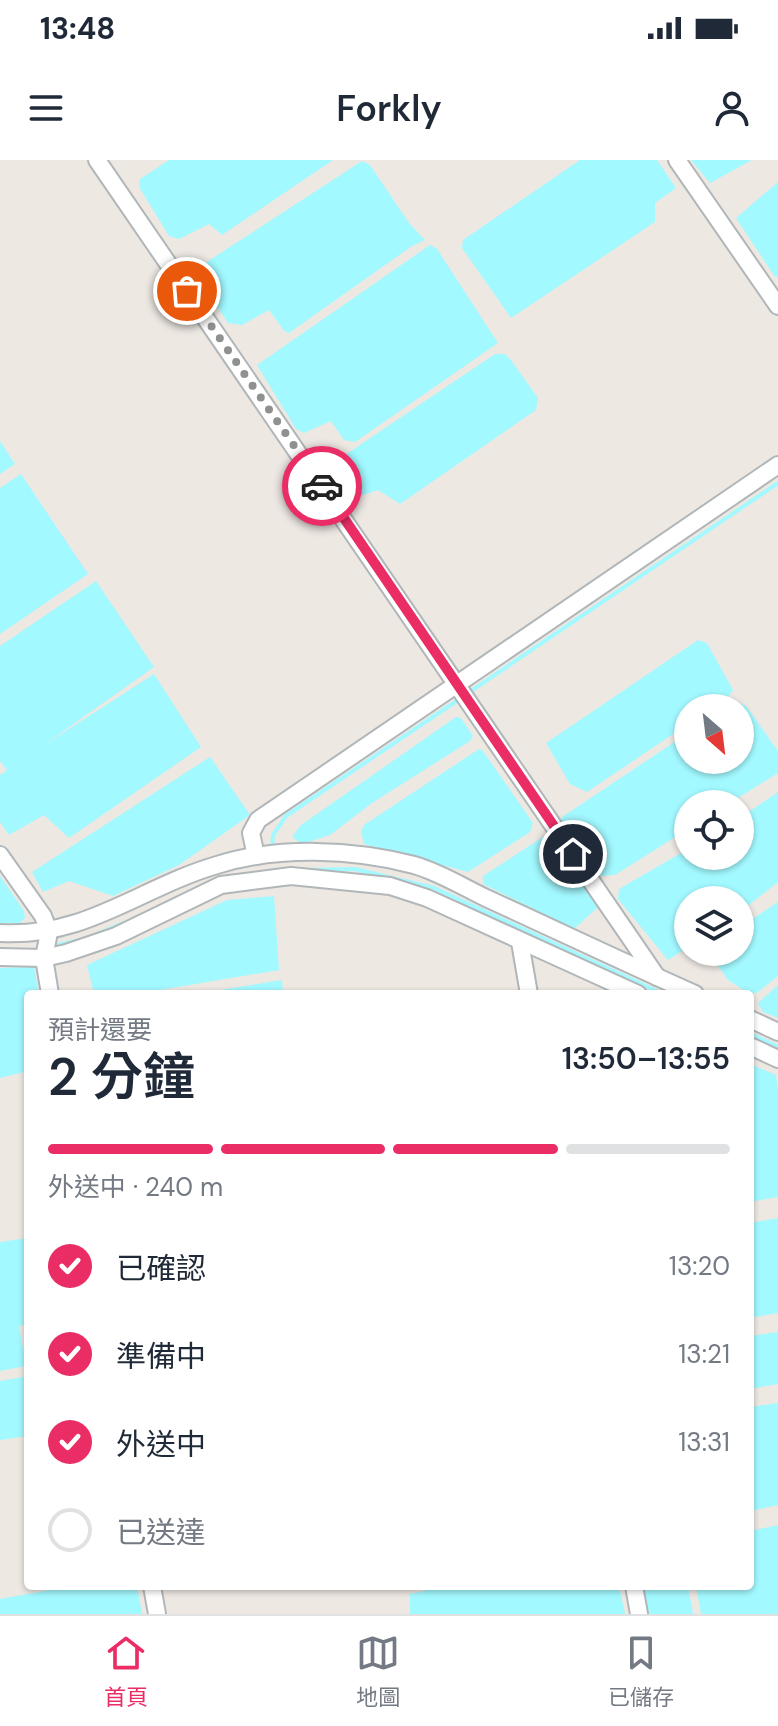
<!DOCTYPE html>
<html lang="zh-TW">
<head>
<meta charset="utf-8">
<style>
	:root { --surface:#fff; --page:#f2f2f3; --text:#1f2937; --muted:#747a83; --line:#e0e1e3; --accent:#ea2e65 }
	body { margin:0; font-family:"DM Sans","Noto Sans TC",sans-serif; background:var(--page); color:var(--text); height:100vh; display:flex; flex-direction:column; font-size:30px; white-space:nowrap }
	* { box-sizing:border-box; margin:0 }
	p { font-size:26px; color:var(--muted) }
	.icon { flex:none; width:44px; height:44px; fill:none; stroke:currentColor; stroke-width:2; stroke-linecap:round; stroke-linejoin:round }
	.map { position:relative; flex:1; overflow:hidden }
	.panel { position:absolute; left:24px; top:830px; width:730px; height:600px; display:flex; flex-direction:column; background:var(--surface); border-radius:8px; box-shadow:0 2px 6px #0004 }
	.panel>* { flex:none }
	.needle { width:52px; rotate:152deg }
	.controls { position:absolute; left:674px; top:534px; display:grid; gap:16px }
	.controls a { display:grid; place-items:center; width:80px; height:80px; border-radius:50%; background:var(--surface); box-shadow:0 2px 6px #0004; font-size:40px }
	.pin { position:absolute; display:grid; place-items:center; width:68px; height:68px; color:#fff; margin:-34px; border:4px solid #fff; border-radius:50%; box-shadow:0 2px 8px #0007 }
	.courier { position:absolute; display:grid; place-items:center; width:80px; height:80px; margin:-40px; border:6px solid #ea2e65; border-radius:50%; background:#fff; color:#222; box-shadow:0 2px 10px #0007 }
	.overview em { font-style:normal; font-weight:600 }
	.overview div { display:flex; flex-direction:column-reverse }
	.overview { display:flex; align-items:center; justify-content:space-between; height:136px; padding:0 24px }
	h1 { font-size:52px; font-weight:600; line-height:60px }
	.bar { display:grid; grid-template-columns:repeat(4,1fr); gap:12px 8px; align-content:center; height:96px; padding:0 24px }
	.bar i { height:10px; border-radius:6px; background:var(--line) }
	.bar .current { background:var(--accent) }
	.bar p { grid-column:span 4 }
	ol { padding:0 24px; list-style:none }
	li { display:flex; align-items:center; gap:24px; height:88px }
	li p { margin-inline-start:auto }
	li .icon { padding:8px; border-radius:50%; background:var(--accent); color:#fff; stroke-width:4 }
	li:last-child { color:var(--muted) }
	li i { width:44px; height:44px; border:4px solid var(--line); border-radius:50% }
	.status { display:flex; justify-content:space-between; align-items:center; height:56px; padding:0 40px; background:var(--surface); direction:ltr }
	.status svg { height:22px; fill:currentColor }
	header { display:flex; justify-content:space-between; align-items:center; height:104px; padding:0 24px; background:var(--surface); font-size:36px; font-weight:600 }
	.dock { display:flex; justify-content:space-around; align-items:center; height:112px; border-top:2px solid var(--line); background:var(--surface); font-size:22px; color:var(--muted) }
	.dock a { display:grid; justify-items:center; gap:4px }
	.dock .current { color:var(--accent) }
	.map>svg:first-child { display:block }
	.water { fill:#a2f9ff }
	.lines { fill:none; stroke-linecap:round; stroke-linejoin:round }
	.stream { stroke:#a2f9ff; stroke-width:4 }
	.street-casing { stroke:#b1b7b9; stroke-width:20 }
	.street { stroke:#fff; stroke-width:16 }
	.done { stroke:#8e9190; stroke-width:8; stroke-dasharray:0 14.4 }
	.route { stroke:#ea2e65; stroke-width:10 }
</style>
</head>
<body>
<div class="status"><b>13:48</b><svg viewBox="0 0 49 12"><path d="M0 12V9h3v3zM5 12V6h3v6zM10 12V3h3v9zM15 12V0h3v12zM26 1h20v11H26zM47 4h2v5h-2z"/></svg></div>
<header><svg class="icon" aria-label="menu" viewBox="0 0 24 24"><path d="M4 6h16M4 12h16M4 18h16"/></svg>Forkly<svg class="icon" aria-label="person" viewBox="0 0 24 24"><circle cx="12" cy="8" r="4"/><path d="M4 21q1-7 8-7t8 7"/></svg></header>
<div class="map">
<svg width="778" height="1454" viewBox="0 0 778 1454">
	<rect width="100%" height="100%" fill="#eee8e3"/>
	<g class="water">
		<polygon points="169,0 333,0 222,75 209,64 179,79 169,76 139,27 140,19"/>
		<polygon points="580,0 657,0 676,28 655,43 655,62 511,158 462,88 463,80"/>
		<polygon points="691,0 752,0 710,23"/>
		<polygon points="362,1 370,5 409,63 425,80 412,86 289,173 284,171 269,150 242,165 228,163 197,116 199,107"/>
		<polygon points="778,22 778,117 775,117 736,58"/>
		<polygon points="430,85 437,89 498,183 355,282 344,280 331,261 304,273 296,269 257,205"/>
		<polygon points="495,194 505,194 511,200 538,238 536,250 400,344 378,330 354,338 336,310 336,301"/>
		<polygon points="0,281 15,304 0,314"/>
		<polygon points="21,314 88,414 0,474 0,328"/>
		<polygon points="96,421 154,507 41,587 154,514 201,587 69,678 44,655 9,675 0,662 0,615 7,610 0,601 0,486"/>
		<path d="M698 480 707 483 733 530C722 547 707 548 688 548V564L587 632 570 624 546 583Z"/>
		<polygon points="734,541 746,546 778,591 778,613 728,644 688,644 688,669 615,715 599,716 562,663 562,657 688,573 688,600 740,600 740,548 724,548"/>
		<polygon points="456,557 461,558 473,576 470,581 372,643 330,675 302,684 292,677 301,665"/>
		<polygon points="479,589 483,591 533,663 530,672 468,712 364,684 361,672 364,665"/>
		<polygon points="210,597 250,655 179,705 113,736 69,721 43,732 32,712"/>
		<polygon points="778,632 778,722 740,752 740,740 688,740 688,787 668,800 618,739 619,729 688,689 688,696 740,696 740,658"/>
		<polygon points="546,675 598,747 574,769 483,724 483,716"/>
		<polygon points="0,716 24,751 25,758 20,763 0,763"/>
		<polygon points="274,736 279,810 136,834 94,834 87,805 227,740"/>
		<polygon points="778,742 778,816 758,832 750,834 728,820 708,792 740,792 740,767"/>
		<polygon points="34,807 39,834 28,834 28,911 0,918 0,808"/>
		<polygon points="282,820 283,834 196,834"/>
		<polygon points="778,825 778,858 763,852 758,843"/>
		<polygon points="750,904 776,915 778,930 778,1037 750,1042"/>
		<polygon points="778,1058 778,1153 750,1158 750,1063"/>
		<polygon points="28,1078 28,1164 19,1166 26,1206 0,1211 0,1082"/>
		<polygon points="778,1172 778,1224 750,1229 750,1176"/>
		<polygon points="28,1216 28,1276 0,1280 0,1221"/>
		<polygon points="778,1243 778,1345 750,1351 750,1247"/>
		<polygon points="778,1365 778,1454 701,1454 696,1426 750,1426 750,1371"/>
		<polygon points="72,1426 137,1426 142,1454 0,1454 0,1439"/>
		<polygon points="446,1426 619,1426 625,1454 410,1454 410,1434"/>
		<polygon points="643,1426 688,1426 693,1454 648,1454"/>
	</g>
	<g class="lines">
		<g class="stream">
			<polyline points="468,533 778,323"/>
			<polyline points="272,688 273,675 286,656 461,538"/>
			<polyline points="304,710 355,709 434,728 663,834"/>
			<polyline points="92,776 136,758"/>
			<polyline points="50,787 84,779"/>
			<polyline points="750,874 778,887"/>
		</g>
		<defs>
			<g id="street">
				<polyline points="97,0 657,817"/>
				<polyline points="677,0 778,146"/>
				<polyline points="0,695 43,756 49,772 44,798 50,834"/>
				<polyline points="256,696 251,673 258,660 778,305"/>
				<path d="M0 773C86 778 139 728 217 705 278 686 353 689 414 705 439 712 463 727 486 738 556 770 625 803 695 834"/>
				<polyline points="520,782 529,834"/>
				<polyline points="0,797 44,798 66,793 116,776 221,725 291,716 390,726 427,738 638,834"/>
				<polyline points="750,859 778,872"/>
				<polyline points="750,886 778,899"/>
				<polyline points="152,1426 157,1454"/>
				<polyline points="634,1426 639,1454"/>
			</g>
		</defs>
		<use href="#street" class="street-casing"/>
		<use href="#street" class="street"/>
	</g>
	<g class="lines">
		<polyline class="done" points="187,131 322,326"/>
		<polyline class="route" points="322,326 573,694"/>
	</g>
</svg>
<div class="controls">
<a><svg class="needle" viewBox="-14 -14 28 28"><path d="M0-13l5 13h-10z" fill="#e53935"/><path d="M0 13l5-13h-10z" fill="#747a83"/></svg></a>
<a><svg class="icon" aria-label="locate" viewBox="0 0 24 24"><circle cx="12" cy="12" r="6"/><path d="M12 2v4M12 18v4M2 12h4M18 12h4"/></svg></a>
<a><svg class="icon" aria-label="layers" viewBox="0 0 24 24"><path d="M12 4l9 5-9 5-9-5zM3 14l9 5 9-5"/></svg></a>
</div>
<div class="pin" style="left:187px;top:131px;background:#ea580c"><svg class="icon" aria-label="bag" viewBox="0 0 24 24"><path d="M5 8h14l-1 12H6zM9 8a3 3 0 0 1 6 0"/></svg></div>
<div class="pin" style="left:573px;top:694px;background:#1f2937"><svg class="icon" aria-label="home" viewBox="0 0 24 24"><path d="M3 11l9-7 9 7M6 9v11h12V9"/></svg></div>
<div class="courier" style="left:322px;top:326px"><svg class="icon" aria-label="car" viewBox="0 0 24 24"><path d="M5 17H2v-5l4-1 3-4h7l3 4 3 1v5h-3M9 17h6M6 11h13"/><circle cx="7" cy="17" r="2"/><circle cx="17" cy="17" r="2"/></svg></div>
<section class="panel">
<div class="overview"><div><h1>2 分鐘</h1><p>預計還要</p></div><em>13:50–13:55</em></div>
<div class="bar"><i class="current"></i><i class="current"></i><i class="current"></i><i></i><p>外送中 · 240 m</p></div>
<ol>
<li><svg class="icon" aria-label="check" viewBox="0 0 24 24"><path d="M5 12l5 5 9-10"/></svg>已確認<p>13:20</p></li>
<li><svg class="icon" aria-label="check" viewBox="0 0 24 24"><path d="M5 12l5 5 9-10"/></svg>準備中<p>13:21</p></li>
<li><svg class="icon" aria-label="check" viewBox="0 0 24 24"><path d="M5 12l5 5 9-10"/></svg>外送中<p>13:31</p></li>
<li><i></i>已送達</li>
</ol>
</section>
</div>
<nav class="dock">
<a class="current"><svg class="icon" aria-label="home" viewBox="0 0 24 24"><path d="M3 11l9-7 9 7M6 9v11h12V9"/></svg>首頁</a>
<a><svg class="icon" aria-label="map" viewBox="0 0 24 24"><path d="M3 6l6-2 6 2 6-2v14l-6 2-6-2-6 2zM9 4v14M15 6v14"/></svg>地圖</a>
<a><svg class="icon" aria-label="saved" viewBox="0 0 24 24"><path d="M7 4h10v16l-5-4-5 4z"/></svg>已儲存</a>
</nav>
</body>
</html>
